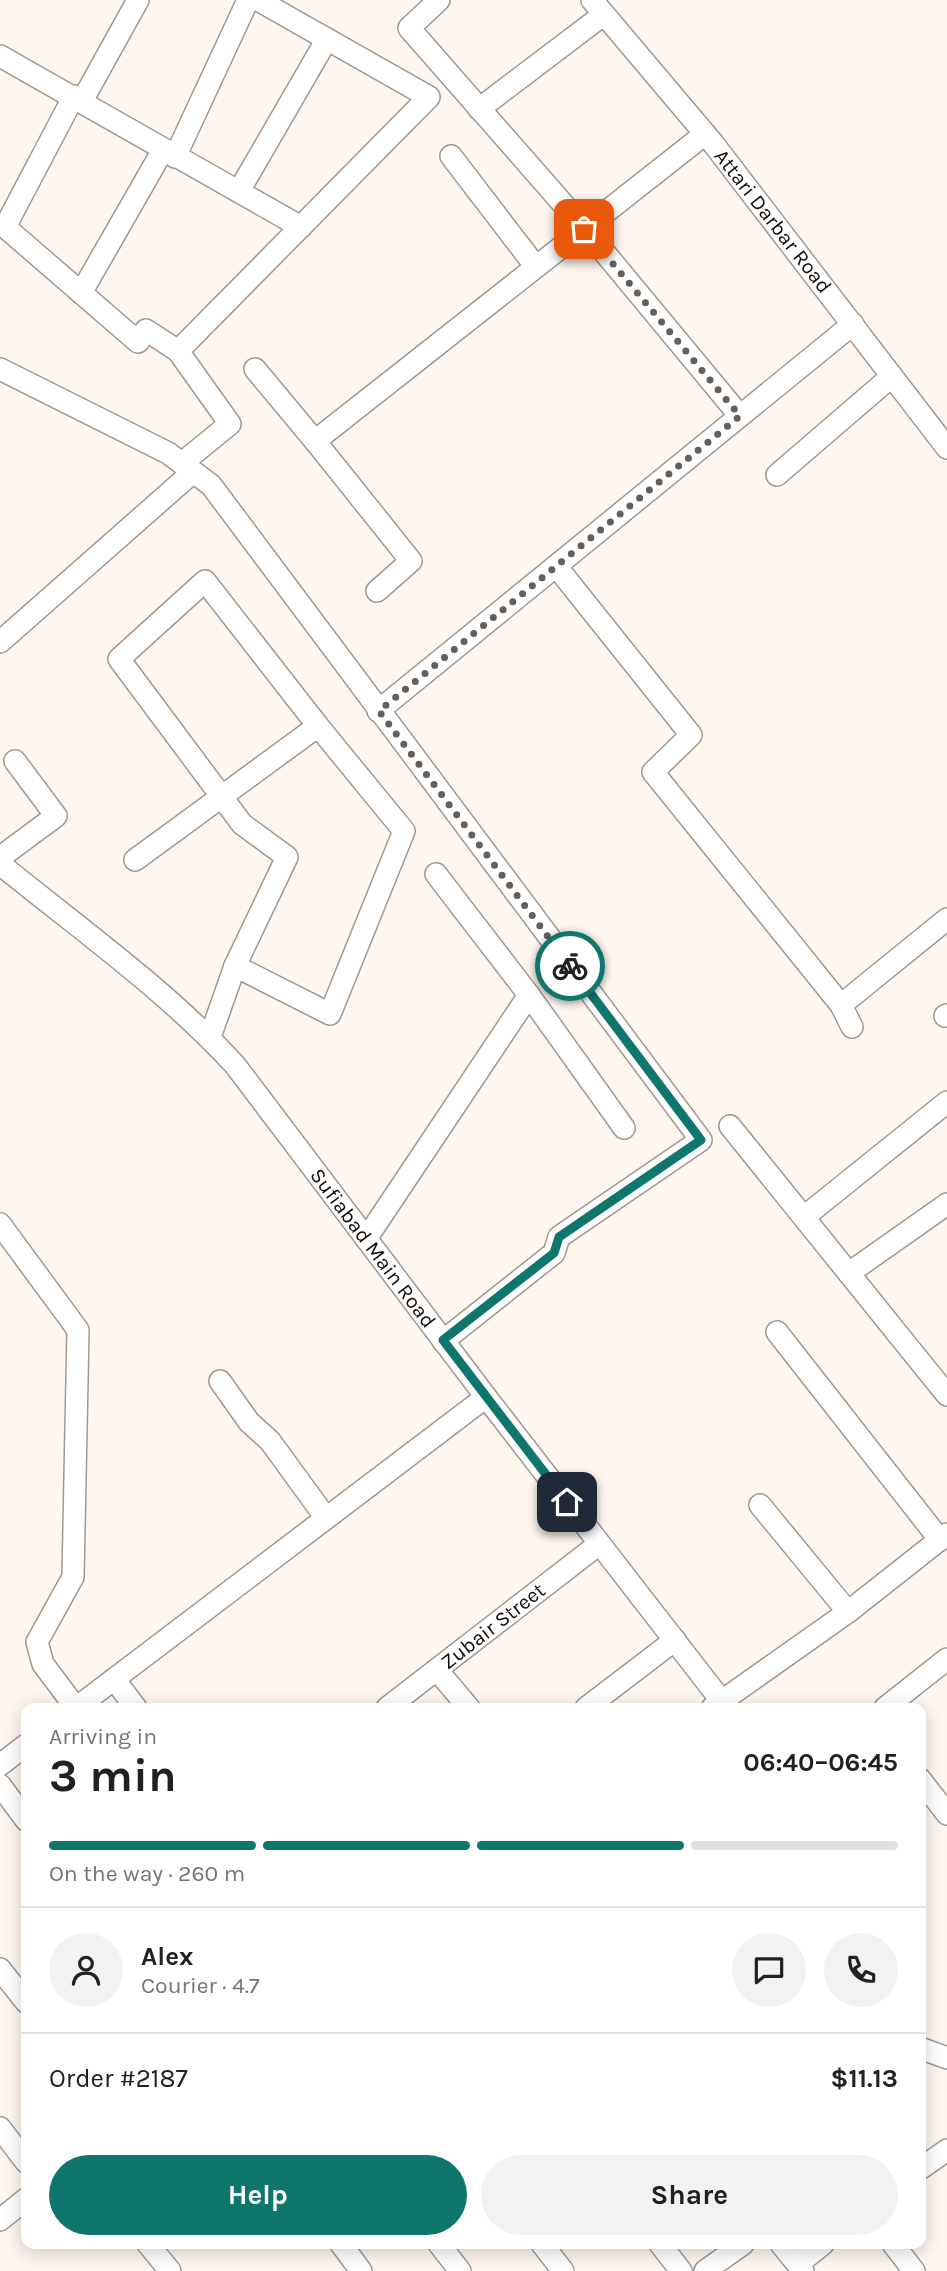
<!DOCTYPE html>
<html lang="en">
<head>
<meta charset="utf-8">
<style>
	:root { --surface:#fff; --page:#f2f2f2; --text:#202124; --muted:#757577; --line:#e0e0e0; --accent:#0f766e }
	body { margin:0; font-family:Karla,sans-serif; background:var(--page); color:var(--text); height:100vh; display:flex; flex-direction:column; font-size:26px; white-space:nowrap }
	* { box-sizing:border-box; margin:0 }
	p { font-size:23px; color:var(--muted) }
	.icon { flex:none; width:38px; height:38px; fill:none; stroke:currentColor; stroke-width:2; stroke-linecap:round; stroke-linejoin:round }
	.map { position:relative; flex:1; overflow:hidden }
	.side { position:absolute; left:21px; top:1703px; width:905px; height:546px; display:flex; flex-direction:column; background:var(--surface); border-radius:14px; box-shadow:0 4px 18px #0003 }
	.side>* { flex:none }
	.pin { position:absolute; display:grid; place-items:center; width:60px; height:60px; color:#fff; margin:-30px; border-radius:14px; box-shadow:0 4px 10px #0006 }
	.courier { position:absolute; display:grid; place-items:center; width:70px; height:70px; margin:-35px; border:5px solid #0f766e; border-radius:50%; background:#fff; color:#222; box-shadow:0 2px 9px #0007 }
	.head em { font-style:normal; font-weight:700 }
	.head div { display:flex; flex-direction:column-reverse }
	.head { display:flex; align-items:center; justify-content:space-between; height:119px; padding:0 28px }
	h1 { font-size:46px; font-weight:700; line-height:52px }
	.bar { display:grid; grid-template-columns:repeat(4,1fr); gap:10px 7px; align-content:center; height:84px; padding:0 28px }
	.bar i { height:9px; border-radius:5px; background:var(--line) }
	.bar .current { background:var(--accent) }
	.bar p { grid-column:span 4 }
	.line { display:flex; align-items:center; gap:18px; padding:0 28px; border-top:2px solid var(--line) }
	.line div { flex:1 }
	.round { display:grid; place-items:center; flex:none; width:74px; height:74px; border-radius:37px; background:var(--page) }
	.button { display:flex; gap:14px; margin-top:auto; padding:14px 28px }
	.button a { flex:1; height:80px; border-radius:42px; background:var(--accent); color:#fff; font-size:28px; font-weight:700; line-height:80px; text-align:center }
	.button a+a { background:var(--page); color:var(--text) }
	.map>svg:first-child { display:block }
	.lines { fill:none; stroke-linecap:round; stroke-linejoin:round }
	.minor-casing { stroke:#a19891; stroke-width:24 }
	.minor { stroke:#fff; stroke-width:21 }
	.done { stroke:#645f5b; stroke-width:7; stroke-dasharray:0 12.6 }
	.route { stroke:#0f766e; stroke-width:9 }
	.labels { text-anchor:middle; stroke-width:5; stroke-linejoin:round; paint-order:stroke }
	.street-label { font-size:21px; fill:#110d0b; stroke:#fff }
</style>
</head>
<body>
<div class="map">
<svg width="947" height="2271" viewBox="0 0 947 2271">
	<rect width="100%" height="100%" fill="#fff6f0"/>
	<g class="lines">
		<defs>
			<g id="minor">
				<polyline points="439,0 409,28 585,229 740,416"/>
				<polyline points="592,0 712,142 947,448"/>
				<polyline points="0,56 301,227"/>
				<polyline points="74,96 5,227 138,342 146,330 178,351 429,97 258,0"/>
				<polyline points="82,101 138,0"/>
				<polyline points="479,109 603,15"/>
				<polyline points="451,156 536,267"/>
				<polyline points="175,157 248,0"/>
				<polyline points="239,191 327,39"/>
				<polyline points="81,293 163,150"/>
				<polyline points="178,351 230,424 182,463"/>
				<polyline points="0,369 168,453 211,485 701,1140 559,1237 554,1253 443,1341"/>
				<polyline points="255,369 315,441 705,134"/>
				<polyline points="315,441 411,561 377,591"/>
				<polyline points="777,475 892,376"/>
				<polyline points="556,566 691,735 653,772 841,1005"/>
				<polyline points="0,642 193,472"/>
				<polyline points="378,711 853,324"/>
				<polyline points="135,860 318,726 404,831 330,1014 235,966"/>
				<polyline points="0,862 6,853 56,816 15,761"/>
				<path d="M0 864C80 929 166 990 235 1065L486 1397 727 1708"/>
				<polyline points="529,995 624,1128"/>
				<polyline points="945,1016 947,1015"/>
				<polyline points="852,1027 841,1005 947,919"/>
				<polyline points="210,1037 235,966 287,857 242,824 119,659 205,581 318,726"/>
				<polyline points="730,1126 947,1395"/>
				<polyline points="804,1217 947,1102"/>
				<polyline points="0,1224 78,1330 73,1577 37,1642 43,1664 76,1708"/>
				<polyline points="366,1239 529,995 436,874"/>
				<polyline points="849,1273 947,1204"/>
				<polyline points="777,1332 940,1540"/>
				<polyline points="220,1381 249,1422 270,1441 326,1518"/>
				<polyline points="848,1612 947,1534"/>
				<polyline points="437,1670 469,1708"/>
				<polyline points="114,1679 136,1708"/>
				<polyline points="76,1708 486,1397"/>
				<polyline points="387,1708 599,1544"/>
				<polyline points="586,1708 675,1640"/>
				<polyline points="712,1708 848,1612 760,1505"/>
				<polyline points="885,1708 947,1659"/>
				<polyline points="0,1765 26,1745"/>
				<polyline points="920,1779 947,1814"/>
				<polyline points="0,1785 26,1820"/>
				<polyline points="0,1969 26,2002"/>
				<polyline points="920,2048 947,2058"/>
				<polyline points="0,2128 26,2162"/>
				<polyline points="920,2169 947,2150"/>
				<polyline points="0,2220 26,2199"/>
				<polyline points="148,2244 170,2271"/>
				<polyline points="341,2244 361,2271"/>
				<polyline points="439,2244 460,2271"/>
				<polyline points="542,2244 563,2271"/>
				<polyline points="660,2244 681,2271"/>
				<polyline points="781,2244 803,2271"/>
				<polyline points="893,2244 914,2271"/>
				<polyline points="798,2264 823,2244"/>
				<polyline points="705,2271 743,2244"/>
			</g>
		</defs>
		<use href="#minor" class="minor-casing"/>
		<use href="#minor" class="minor"/>
	</g>
	<g class="lines">
		<polyline class="done" points="570,966 379,711 740,416 584,229"/>
		<polyline class="route" points="567,1502 443,1340 554,1253 559,1237 701,1140 570,966"/>
	</g>
	<g class="labels">
		<g class="street-label">
			<text transform="translate(773 221) rotate(52)" y="7">Attari Darbar Road</text>
			<text transform="translate(373 1248) rotate(53)" y="7">Sufiabad Main Road</text>
			<text transform="translate(493 1626) rotate(-38)" y="7">Zubair Street</text>
		</g>
	</g>
</svg>
<div class="pin" style="left:584px;top:229px;background:#ea580c"><svg class="icon" aria-label="bag" viewBox="0 0 24 24"><path d="M5 8h14l-1 12H6zM9 8a3 3 0 0 1 6 0"/></svg></div>
<div class="pin" style="left:567px;top:1502px;background:#1f2937"><svg class="icon" aria-label="home" viewBox="0 0 24 24"><path d="M3 11l9-7 9 7M6 9v11h12V9"/></svg></div>
<div class="courier" style="left:570px;top:966px"><svg class="icon" aria-label="bike" viewBox="0 0 24 24"><circle cx="6" cy="16" r="4"/><circle cx="18" cy="16" r="4"/><path d="M6 16l4-8h5l3 8M10 8l3 8H6M13 5h3"/></svg></div>
<section class="side">
<div class="head"><div><h1>3 min</h1><p>Arriving in</p></div><em>06:40–06:45</em></div>
<div class="bar"><i class="current"></i><i class="current"></i><i class="current"></i><i></i><p>On the way · 260 m</p></div>
<div class="line" style="height:126px"><a class="round"><svg class="icon" aria-label="person" viewBox="0 0 24 24"><circle cx="12" cy="8" r="4"/><path d="M4 21q1-7 8-7t8 7"/></svg></a><div><b>Alex</b><p>Courier · 4.7</p></div><a class="round"><svg class="icon" aria-label="chat" viewBox="0 0 24 24"><path d="M4 5h16v11H9l-5 4z"/></svg></a><a class="round"><svg class="icon" aria-label="phone" viewBox="0 0 24 24"><path d="M5 4h4l2 5-3 2q2 4 5 5l2-3 5 2v4C11 20 4 13 5 4z"/></svg></a></div>
<div class="line" style="height:91px"><div>Order #2187</div><b>$11.13</b></div>
<div class="button"><a>Help</a><a>Share</a></div>
</section>
</div>
</body>
</html>
